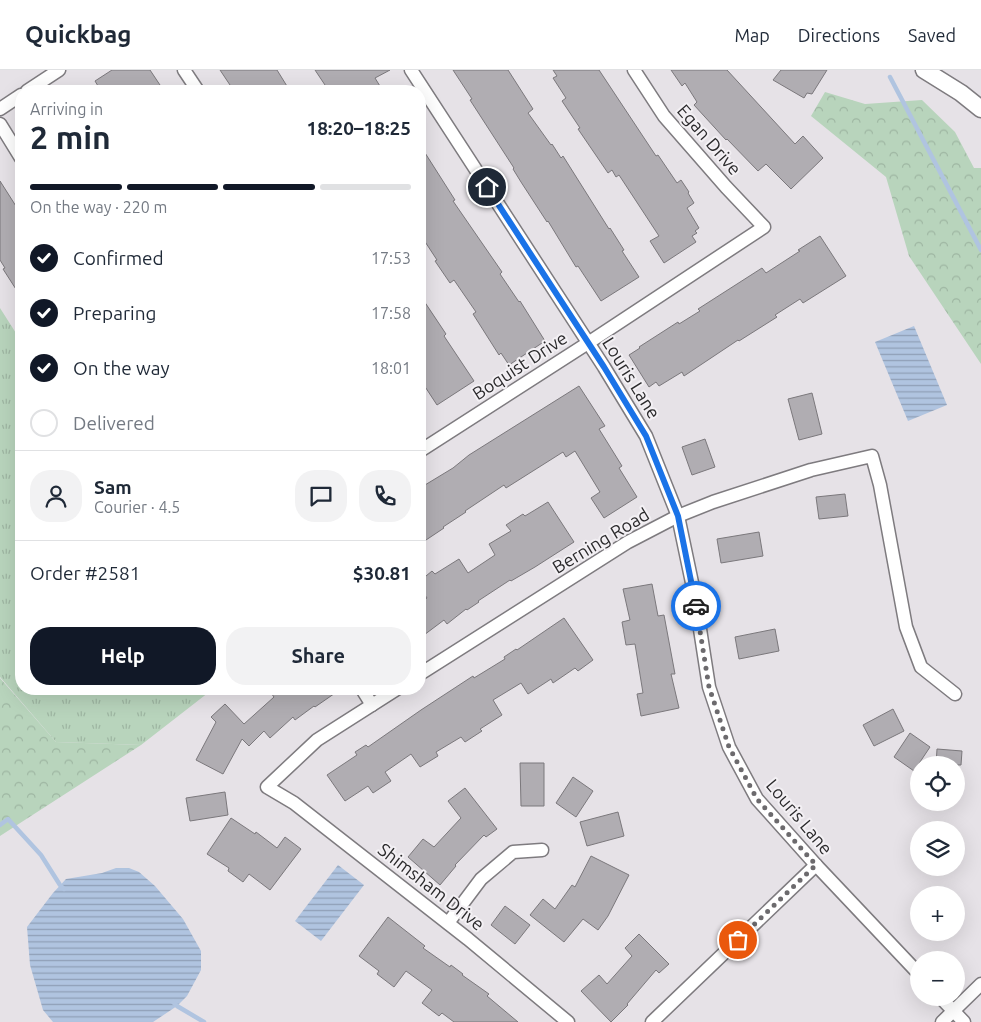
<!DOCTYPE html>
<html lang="en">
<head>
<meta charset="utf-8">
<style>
	:root { --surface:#fff; --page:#f2f2f3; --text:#1f2937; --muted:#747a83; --line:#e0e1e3; --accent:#111827 }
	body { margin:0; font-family:Ubuntu,sans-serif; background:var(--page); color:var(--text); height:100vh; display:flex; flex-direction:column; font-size:19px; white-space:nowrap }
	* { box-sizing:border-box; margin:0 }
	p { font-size:16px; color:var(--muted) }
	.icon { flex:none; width:28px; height:28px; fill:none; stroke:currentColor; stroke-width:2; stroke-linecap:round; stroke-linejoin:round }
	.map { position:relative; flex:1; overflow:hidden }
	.panel { position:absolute; left:15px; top:15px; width:411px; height:610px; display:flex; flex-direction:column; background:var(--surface); border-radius:20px; box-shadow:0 5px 20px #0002 }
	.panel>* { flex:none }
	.fabs { position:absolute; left:910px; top:686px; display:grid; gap:10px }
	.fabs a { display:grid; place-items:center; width:55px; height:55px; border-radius:50%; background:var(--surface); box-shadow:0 5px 20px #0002; font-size:25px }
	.pin { position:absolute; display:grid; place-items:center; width:42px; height:42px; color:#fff; margin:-21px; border:2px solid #fff; border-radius:50%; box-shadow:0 1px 5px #0007 }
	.courier { position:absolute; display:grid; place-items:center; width:50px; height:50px; margin:-25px; border:4px solid #1a73e8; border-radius:50%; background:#fff; color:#222; box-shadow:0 1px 6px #0007 }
	.summary em { font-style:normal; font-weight:600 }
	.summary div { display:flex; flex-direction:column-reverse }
	.summary { display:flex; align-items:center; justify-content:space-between; height:85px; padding:0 15px }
	h1 { font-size:32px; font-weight:600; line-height:38px }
	.bar { display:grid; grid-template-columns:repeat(4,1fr); gap:8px 5px; align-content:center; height:60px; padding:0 15px }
	.bar i { height:6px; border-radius:4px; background:var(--line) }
	.bar .current { background:var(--accent) }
	.bar p { grid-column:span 4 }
	.line { display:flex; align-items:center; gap:12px; padding:0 15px; border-top:1px solid var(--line) }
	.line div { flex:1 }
	.round { display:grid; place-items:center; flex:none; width:52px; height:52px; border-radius:20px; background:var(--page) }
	ol { padding:0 15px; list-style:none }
	li { display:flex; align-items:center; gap:15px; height:55px }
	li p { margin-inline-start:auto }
	li .icon { padding:5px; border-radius:50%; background:var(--accent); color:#fff; stroke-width:4 }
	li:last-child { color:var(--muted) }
	li i { width:28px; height:28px; border:2px solid var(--line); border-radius:50% }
	.button { display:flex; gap:10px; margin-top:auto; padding:10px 15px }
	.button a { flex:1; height:58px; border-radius:20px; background:var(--accent); color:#fff; font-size:20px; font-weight:600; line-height:58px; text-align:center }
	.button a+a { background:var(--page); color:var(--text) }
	header { display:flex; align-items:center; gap:30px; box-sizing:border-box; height:70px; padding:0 25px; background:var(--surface); border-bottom:1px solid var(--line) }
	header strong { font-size:24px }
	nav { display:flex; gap:28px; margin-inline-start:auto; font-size:18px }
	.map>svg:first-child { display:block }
	.grass { fill:url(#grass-tufts) }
	.forest { fill:url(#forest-crowns) }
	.water { fill:url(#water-rules) }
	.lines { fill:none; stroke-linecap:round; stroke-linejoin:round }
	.stream { stroke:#b0c4e0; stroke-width:4.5 }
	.building { fill:#b0adb2; stroke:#7b787c }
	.minor-casing { stroke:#7e7b7f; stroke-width:15 }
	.tertiary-casing { stroke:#7e7b7f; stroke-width:19 }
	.minor { stroke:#fff; stroke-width:12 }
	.tertiary { stroke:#fff; stroke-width:16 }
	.done { stroke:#6c6a6d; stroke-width:5; stroke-dasharray:0 9 }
	.route { stroke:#1a73e8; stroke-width:6 }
	.labels { text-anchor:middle; stroke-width:4; stroke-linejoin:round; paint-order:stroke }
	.street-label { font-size:18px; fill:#2b2a2c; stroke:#f3f0f4 }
</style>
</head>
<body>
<header>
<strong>Quickbag</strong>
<nav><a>Map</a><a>Directions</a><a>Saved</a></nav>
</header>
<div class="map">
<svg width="981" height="952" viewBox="0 0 981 952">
	<defs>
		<pattern id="grass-tufts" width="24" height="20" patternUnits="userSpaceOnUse" patternTransform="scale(1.25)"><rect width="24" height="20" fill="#b8d4bc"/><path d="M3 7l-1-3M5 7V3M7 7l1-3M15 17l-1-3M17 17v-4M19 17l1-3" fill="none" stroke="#9eb6a2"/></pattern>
		<pattern id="forest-crowns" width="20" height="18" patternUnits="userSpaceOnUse" patternTransform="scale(1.25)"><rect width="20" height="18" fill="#b8d4bc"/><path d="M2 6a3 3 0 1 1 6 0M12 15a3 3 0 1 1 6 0" fill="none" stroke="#9eb6a2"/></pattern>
		<pattern id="water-rules" width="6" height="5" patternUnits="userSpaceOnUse" patternTransform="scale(1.25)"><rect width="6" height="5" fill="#b0c4e0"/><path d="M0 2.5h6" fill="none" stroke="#8f9fb6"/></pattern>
	</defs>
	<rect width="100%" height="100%" fill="#e6e2e7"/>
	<polygon class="grass" points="0,238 21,271 21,619 213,619 141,675 56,672 0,607"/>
	<g class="forest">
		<polygon points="825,22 865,34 922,30 955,62 974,98 981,98 981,294 909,186 886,107 811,46"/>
		<polygon points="0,608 56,672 141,675 0,766"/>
	</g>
	<g class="water">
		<polygon points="914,256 947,335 908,351 875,272"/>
		<polygon points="338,795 364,815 321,871 295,851"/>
		<polygon points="116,798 129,798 139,802 155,816 183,849 201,881 201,900 187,926 177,936 153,952 53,952 43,940 30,895 27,857 53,823 66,809 102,803"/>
	</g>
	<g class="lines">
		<g class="stream">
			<polyline points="890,7 981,180"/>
			<polyline points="0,755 8,749 41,785 60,815 64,819"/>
			<polyline points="173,932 177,936 204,952"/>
		</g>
	</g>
	<g class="building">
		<polygon points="112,0 150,0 164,21 101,21 95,11"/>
		<polygon points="220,0 277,0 290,21 234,21"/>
		<polygon points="315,0 390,0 375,8 383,21 329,21"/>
		<polygon points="453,0 508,0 533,39 528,43 551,75 552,74 561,88 563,86 609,159 610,158 624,180 622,181 639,207 601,231 578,196 576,197 548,151 547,152 521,112 513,99 514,98 470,30 472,29"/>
		<polygon points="553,0 599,0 656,86 658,85 677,113 681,110 689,122 688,123 694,133 687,138 699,158 695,161 697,163 692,166 696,172 664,193 650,171 659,166 619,105 616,107 612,100 608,103 578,59 580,58 562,31 566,28 553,8 557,6"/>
		<polygon points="671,0 727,0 795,74 803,66 823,88 791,119 766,94 758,101 727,69 726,70 694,35 697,32 685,13 682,16"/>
		<polygon points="781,0 827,0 812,24 807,23 804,28 773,10"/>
		<polygon points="420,75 455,130 453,131 502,202 500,204 519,232 520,231 545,271 509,295 501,283 499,285 473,244 476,242 454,210 450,213 435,191 437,190 420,164"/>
		<polygon points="0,111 21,144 21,227 3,199 5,198 0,190"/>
		<polygon points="820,166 846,206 803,233 800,229 775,245 777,247 739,271 738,270 684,306 682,302 659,316 656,312 649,317 629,285 640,278 639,277 678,252 679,254 700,241 698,239 762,198 766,203 800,181 798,180"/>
		<polygon points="420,225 446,264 444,266 474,311 437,335 420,309"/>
		<polygon points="579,316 605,356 599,359 622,396 619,398 637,427 604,448 591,428 600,422 575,381 566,387 563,382 506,418 504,415 465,441 466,442 443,457 444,458 420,474 420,418 453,398 469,385"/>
		<polygon points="812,323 822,364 799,370 788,329"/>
		<polygon points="705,369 715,397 692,405 682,377"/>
		<polygon points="845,424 848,446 819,449 816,427"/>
		<polygon points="548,432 574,472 535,497 511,511 510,510 478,531 479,532 467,540 466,539 447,554 444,550 420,568 420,533 427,528 420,518 420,511 432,501 435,504 459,489 468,503 495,485 489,474 511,461 506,455 523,444 525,446"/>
		<polygon points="759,462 763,486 721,493 717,469"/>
		<polygon points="652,514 658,546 664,545 675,604 671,604 679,638 641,646 637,624 643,623 635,574 626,575 622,552 630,550 623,519"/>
		<polygon points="564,548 593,590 578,601 575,598 553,613 551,609 528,624 521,613 493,630 502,645 480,659 482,661 465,672 461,667 436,682 438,686 420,697 411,684 385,702 391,711 373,723 368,716 345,731 327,705 357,685 355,682 366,675 368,677 421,640 473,606 474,608 505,589 504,587 516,579 517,580"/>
		<polygon points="775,559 779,581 739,589 735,567"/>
		<polygon points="268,619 341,619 315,637 314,636 295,650 293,647 270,668 264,661 249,676 242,669 223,704 196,690 216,652 211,647 225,634 244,654 274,627"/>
		<polygon points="893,639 904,661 874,676 863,655"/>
		<polygon points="910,663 930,677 914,701 894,687"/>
		<polygon points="937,679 962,681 961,695 936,695"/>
		<polygon points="520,693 544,693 544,736 521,736"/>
		<polygon points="573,707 593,721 576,747 556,733"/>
		<polygon points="465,718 497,759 486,767 484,765 455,795 456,796 440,815 408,787 423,769 434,777 461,748 448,731"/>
		<polygon points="225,722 228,745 190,751 186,728"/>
		<polygon points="618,742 624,766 587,776 580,752"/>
		<polygon points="231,748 255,764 256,762 277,778 285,767 301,779 270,820 249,804 243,812 228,801 229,798 207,784"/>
		<polygon points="591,786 629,805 608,846 598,860 583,849 564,872 530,845 543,829 555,839 572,815 575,817"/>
		<polygon points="505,836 530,855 515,874 491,855"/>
		<polygon points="388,847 425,876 423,878 450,897 451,895 463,904 462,905 489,924 487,926 518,952 454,952 442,943 439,946 422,933 432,920 406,901 394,917 377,904 379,901 359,886"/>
		<polygon points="639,864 669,894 659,903 656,900 627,934 628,935 611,952 581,921 599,905 607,914 632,886 625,878"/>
	</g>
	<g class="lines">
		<defs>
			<g id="minor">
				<polyline points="184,0 198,21"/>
				<polyline points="411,0 604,297 646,366 678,446 695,527 709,617 729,677 757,729 816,795 919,904"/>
				<polyline points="27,21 59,0"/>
				<polyline points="0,39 21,25"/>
				<polyline points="0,54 21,88"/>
				<polyline points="420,381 588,273 764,157 726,117 664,46 634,0"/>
				<polyline points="420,604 628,472 678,446 713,432 811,400 872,386 880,415 906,557 921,597 955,624"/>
				<polyline points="362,619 372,635"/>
				<polyline points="397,619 317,670 267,717 294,733 468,869 568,952"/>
				<polyline points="448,853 481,809 513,782 542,780"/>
				<polyline points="941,928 964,952"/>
				<polyline points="652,952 816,795"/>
				<polyline points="942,952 981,914"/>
			</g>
			<polyline id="tertiary" points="924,0 961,23 981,39"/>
		</defs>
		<use href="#minor" class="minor-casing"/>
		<use href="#tertiary" class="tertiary-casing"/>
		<use href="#minor" class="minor"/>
		<use href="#tertiary" class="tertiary"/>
	</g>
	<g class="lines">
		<polyline class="done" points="696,536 709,617 729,677 757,729 816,795 738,870"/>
		<polyline class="route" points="487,117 604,297 646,366 678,446 696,536"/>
	</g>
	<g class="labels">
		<g class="street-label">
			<text transform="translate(709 70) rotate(49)" y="6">Egan Drive</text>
			<text transform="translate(520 296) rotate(-33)" y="6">Boquist Drive</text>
			<text transform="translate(631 308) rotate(58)" y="6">Louris Lane</text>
			<text transform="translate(601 471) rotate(-31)" y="6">Berning Road</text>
			<text transform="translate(799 747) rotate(50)" y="6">Louris Lane</text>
			<text transform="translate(431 817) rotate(38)" y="6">Shimsham Drive</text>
		</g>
	</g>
</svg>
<div class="fabs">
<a><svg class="icon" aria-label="locate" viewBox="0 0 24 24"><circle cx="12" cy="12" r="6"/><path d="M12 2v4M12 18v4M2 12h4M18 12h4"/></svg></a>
<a><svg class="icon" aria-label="layers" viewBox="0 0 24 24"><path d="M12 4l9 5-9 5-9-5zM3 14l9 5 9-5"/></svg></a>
<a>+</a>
<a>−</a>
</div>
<div class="pin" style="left:738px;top:870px;background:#ea580c"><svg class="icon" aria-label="bag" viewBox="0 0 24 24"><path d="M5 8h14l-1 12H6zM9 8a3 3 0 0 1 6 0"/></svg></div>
<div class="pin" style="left:487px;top:117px;background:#1f2937"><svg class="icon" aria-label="home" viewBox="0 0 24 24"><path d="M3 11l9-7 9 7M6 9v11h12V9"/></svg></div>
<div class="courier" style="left:696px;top:536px"><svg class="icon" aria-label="car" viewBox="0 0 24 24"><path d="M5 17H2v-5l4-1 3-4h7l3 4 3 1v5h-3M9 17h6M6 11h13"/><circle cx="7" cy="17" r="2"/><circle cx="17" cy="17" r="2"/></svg></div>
<section class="panel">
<div class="summary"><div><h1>2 min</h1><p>Arriving in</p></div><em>18:20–18:25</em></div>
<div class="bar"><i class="current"></i><i class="current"></i><i class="current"></i><i></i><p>On the way · 220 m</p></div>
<ol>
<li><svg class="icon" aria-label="check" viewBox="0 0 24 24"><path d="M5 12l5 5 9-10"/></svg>Confirmed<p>17:53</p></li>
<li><svg class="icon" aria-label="check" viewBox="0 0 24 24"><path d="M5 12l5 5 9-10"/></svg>Preparing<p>17:58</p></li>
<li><svg class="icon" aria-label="check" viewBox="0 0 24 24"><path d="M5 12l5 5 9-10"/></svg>On the way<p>18:01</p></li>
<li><i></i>Delivered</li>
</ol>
<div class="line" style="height:90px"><a class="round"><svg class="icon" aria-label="person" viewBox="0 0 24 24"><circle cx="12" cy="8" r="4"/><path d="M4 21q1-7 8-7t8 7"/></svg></a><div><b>Sam</b><p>Courier · 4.5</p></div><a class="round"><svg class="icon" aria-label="chat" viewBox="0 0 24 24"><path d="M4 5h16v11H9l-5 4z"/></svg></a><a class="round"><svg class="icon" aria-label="phone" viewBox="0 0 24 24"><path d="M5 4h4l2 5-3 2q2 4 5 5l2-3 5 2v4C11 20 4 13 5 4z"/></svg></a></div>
<div class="line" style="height:65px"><div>Order #2581</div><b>$30.81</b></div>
<div class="button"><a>Help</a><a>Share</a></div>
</section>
</div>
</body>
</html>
